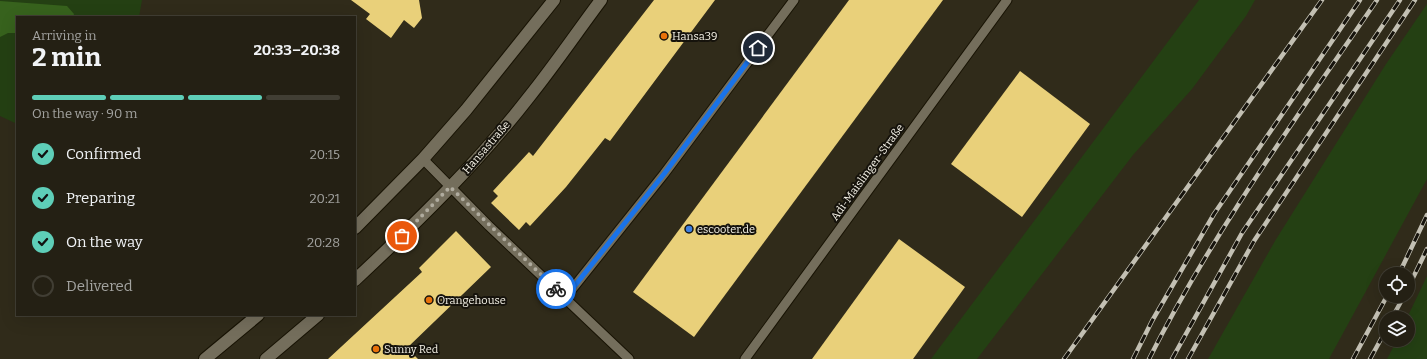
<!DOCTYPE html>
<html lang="en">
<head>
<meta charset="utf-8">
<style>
	:root { --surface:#242014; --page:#2c281d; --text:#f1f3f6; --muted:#a3a3a0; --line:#413e34; --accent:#5eceb8 }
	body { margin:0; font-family:Bitter,serif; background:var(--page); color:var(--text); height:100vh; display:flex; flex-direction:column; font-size:15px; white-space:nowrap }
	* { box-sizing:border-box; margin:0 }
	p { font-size:13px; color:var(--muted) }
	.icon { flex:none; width:22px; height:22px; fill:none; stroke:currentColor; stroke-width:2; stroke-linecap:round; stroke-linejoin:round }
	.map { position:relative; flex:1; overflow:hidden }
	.side { position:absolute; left:16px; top:16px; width:340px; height:300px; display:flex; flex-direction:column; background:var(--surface); border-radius:0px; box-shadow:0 4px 16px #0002,0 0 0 1px var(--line) }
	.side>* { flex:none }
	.fabs { position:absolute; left:1379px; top:267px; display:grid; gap:8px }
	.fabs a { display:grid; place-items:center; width:36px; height:36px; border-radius:50%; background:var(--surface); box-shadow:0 4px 16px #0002,0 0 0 1px var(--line); font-size:20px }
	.pin { position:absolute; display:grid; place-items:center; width:34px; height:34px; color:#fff; margin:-17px; border:2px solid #fff; border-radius:50%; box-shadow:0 1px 4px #0007 }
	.courier { position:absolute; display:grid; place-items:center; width:40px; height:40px; margin:-20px; border:3px solid #1a73e8; border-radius:50%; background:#fff; color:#222; box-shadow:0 1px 5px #0007 }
	.overview em { font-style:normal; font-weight:700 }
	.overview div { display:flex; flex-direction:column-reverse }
	.overview { display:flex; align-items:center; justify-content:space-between; height:68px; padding:0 16px }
	h1 { font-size:26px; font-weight:700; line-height:30px }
	.bar { display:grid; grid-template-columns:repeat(4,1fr); gap:6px 4px; align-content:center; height:48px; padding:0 16px }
	.bar i { height:5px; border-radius:3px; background:var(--line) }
	.bar .selected { background:var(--accent) }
	.bar p { grid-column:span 4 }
	ol { padding:0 16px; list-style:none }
	li { display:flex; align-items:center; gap:12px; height:44px }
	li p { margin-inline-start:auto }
	li .icon { padding:4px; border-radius:50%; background:var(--accent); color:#111; stroke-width:4 }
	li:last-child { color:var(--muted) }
	li i { width:22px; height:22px; border:2px solid var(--line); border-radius:50% }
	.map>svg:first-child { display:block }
	.green { fill:#244013 }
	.forest { fill:#37621d }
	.building { fill:#e9d07a }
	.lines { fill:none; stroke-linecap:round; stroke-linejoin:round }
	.lane-casing { stroke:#181304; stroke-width:11 }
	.secondary-casing { stroke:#181304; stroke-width:14 }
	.lane { stroke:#746e5c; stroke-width:9 }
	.secondary { stroke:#746e5c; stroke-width:12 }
	.rail-casing { stroke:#c3c0b3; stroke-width:4.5 }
	.rail { stroke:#16130c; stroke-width:3; stroke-dasharray:9; stroke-linecap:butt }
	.done { stroke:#b0ac9f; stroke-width:4; stroke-dasharray:0 7.2 }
	.route { stroke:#1a73e8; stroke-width:5 }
	.food-dot { fill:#e8710a; stroke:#16130c; stroke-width:1.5 }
	.shop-dot { fill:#3f7fe0; stroke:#16130c; stroke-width:1.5 }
	.labels { text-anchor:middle; stroke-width:4; stroke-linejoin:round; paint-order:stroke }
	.poi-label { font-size:11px; fill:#f5f2e7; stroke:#16130c; text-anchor:start }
	.street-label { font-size:11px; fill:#f5f2e7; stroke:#16130c }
</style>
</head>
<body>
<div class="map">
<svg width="1427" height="359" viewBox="0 0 1427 359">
	<rect width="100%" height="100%" fill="#302b1a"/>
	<g class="green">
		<polygon points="0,0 142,0 139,17 17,17 17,124 0,116"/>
		<polygon points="1199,0 1255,0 1246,16 1192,89 1133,155 977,359 931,359"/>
		<polygon points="1427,4 1427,179 1329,359 1208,359 1275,241 1386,64"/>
		<polygon points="1427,276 1427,359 1387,359 1397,340 1408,340 1407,318"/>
	</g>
	<polygon class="forest" points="0,1 67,6 74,14 73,17 17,17 17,33 8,33 0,37"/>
	<g class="building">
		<polygon points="351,0 419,0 422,18 414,28 404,20 391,38 366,19 370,14"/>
		<polygon points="654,0 715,0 610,141 605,138 566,187 530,226 526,222 519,230 491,203 498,196 493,191 529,152 533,156"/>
		<polygon points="849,0 943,0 694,337 633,292"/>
		<polygon points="1020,71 1090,124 1022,217 951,164"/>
		<polygon points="456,231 491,267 407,348 418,359 328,359 422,272 419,268"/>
		<polygon points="899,239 965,287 913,359 812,359"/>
	</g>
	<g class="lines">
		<defs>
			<g id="lane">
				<polyline points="423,159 489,226 629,359"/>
				<polyline points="565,298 664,174 794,0"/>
				<polyline points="745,359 1007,0"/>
			</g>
			<g id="secondary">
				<polyline points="355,228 423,159 466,110 554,0"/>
				<path d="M355 280C416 223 477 164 529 97 554 66 577 32 601 0"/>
				<polyline points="205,359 258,315"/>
				<polyline points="266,359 318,315"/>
			</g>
		</defs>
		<use href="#lane" class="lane-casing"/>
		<use href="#secondary" class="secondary-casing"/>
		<use href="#lane" class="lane"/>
		<use href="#secondary" class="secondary"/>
		<defs>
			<g id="rail">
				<polyline points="1399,274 1427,215"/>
				<polyline points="1408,288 1427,249"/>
				<polyline points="1392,318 1404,296"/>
				<polyline points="1064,359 1322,0"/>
				<polyline points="1133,359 1152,321 1214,214 1360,0"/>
				<path d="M1149 359C1213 232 1297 117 1377 0"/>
				<polyline points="1172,359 1242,233 1400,0"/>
				<polyline points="1188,359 1254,241 1415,0"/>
				<polyline points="1353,359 1387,296"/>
				<polyline points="1370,359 1386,330"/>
			</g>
		</defs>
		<use href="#rail" class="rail-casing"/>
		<use href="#rail" class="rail"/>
	</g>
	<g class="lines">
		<polyline class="done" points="402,236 450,187 556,289"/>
		<polyline class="route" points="556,289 565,298 664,174 758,48"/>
	</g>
	<g class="food-dot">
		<circle cx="664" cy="36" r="4"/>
		<circle cx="429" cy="300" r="4"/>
		<circle cx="376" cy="349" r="4"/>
	</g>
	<circle class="shop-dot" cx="689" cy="229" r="4"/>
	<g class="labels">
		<g class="poi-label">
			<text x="672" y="40">Hansa39</text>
			<text x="697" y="233">escooter.de</text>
			<text x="437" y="304">Orangehouse</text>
			<text x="384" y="353">Sunny Red</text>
		</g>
		<g class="street-label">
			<text transform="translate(486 147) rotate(-49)" y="4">Hansastraße</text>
			<text transform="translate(867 172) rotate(-54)" y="4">Adi-Maislinger-Straße</text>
		</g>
	</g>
</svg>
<div class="fabs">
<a><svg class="icon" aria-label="locate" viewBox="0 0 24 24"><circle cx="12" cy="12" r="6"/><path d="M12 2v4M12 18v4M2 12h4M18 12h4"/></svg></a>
<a><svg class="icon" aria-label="layers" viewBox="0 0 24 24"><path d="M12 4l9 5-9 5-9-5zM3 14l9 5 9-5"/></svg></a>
</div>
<div class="pin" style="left:402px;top:236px;background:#ea580c"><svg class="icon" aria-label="bag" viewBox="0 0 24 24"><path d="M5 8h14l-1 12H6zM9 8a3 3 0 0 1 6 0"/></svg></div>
<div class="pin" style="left:758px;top:48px;background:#1f2937"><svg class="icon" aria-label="home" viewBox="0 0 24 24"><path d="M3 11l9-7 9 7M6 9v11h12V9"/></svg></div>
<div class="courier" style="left:556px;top:289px"><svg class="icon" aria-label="bike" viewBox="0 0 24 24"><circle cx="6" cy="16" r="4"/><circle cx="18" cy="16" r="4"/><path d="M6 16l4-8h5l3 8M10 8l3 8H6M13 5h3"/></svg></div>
<section class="side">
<div class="overview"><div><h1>2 min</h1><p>Arriving in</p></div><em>20:33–20:38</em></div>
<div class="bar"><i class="selected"></i><i class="selected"></i><i class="selected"></i><i></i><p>On the way · 90 m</p></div>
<ol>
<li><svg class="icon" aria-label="check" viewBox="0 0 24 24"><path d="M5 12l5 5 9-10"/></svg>Confirmed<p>20:15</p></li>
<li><svg class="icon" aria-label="check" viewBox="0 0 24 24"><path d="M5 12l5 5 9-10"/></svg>Preparing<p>20:21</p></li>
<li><svg class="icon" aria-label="check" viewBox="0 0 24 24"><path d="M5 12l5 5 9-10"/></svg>On the way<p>20:28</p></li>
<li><i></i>Delivered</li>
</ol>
</section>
</div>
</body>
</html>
